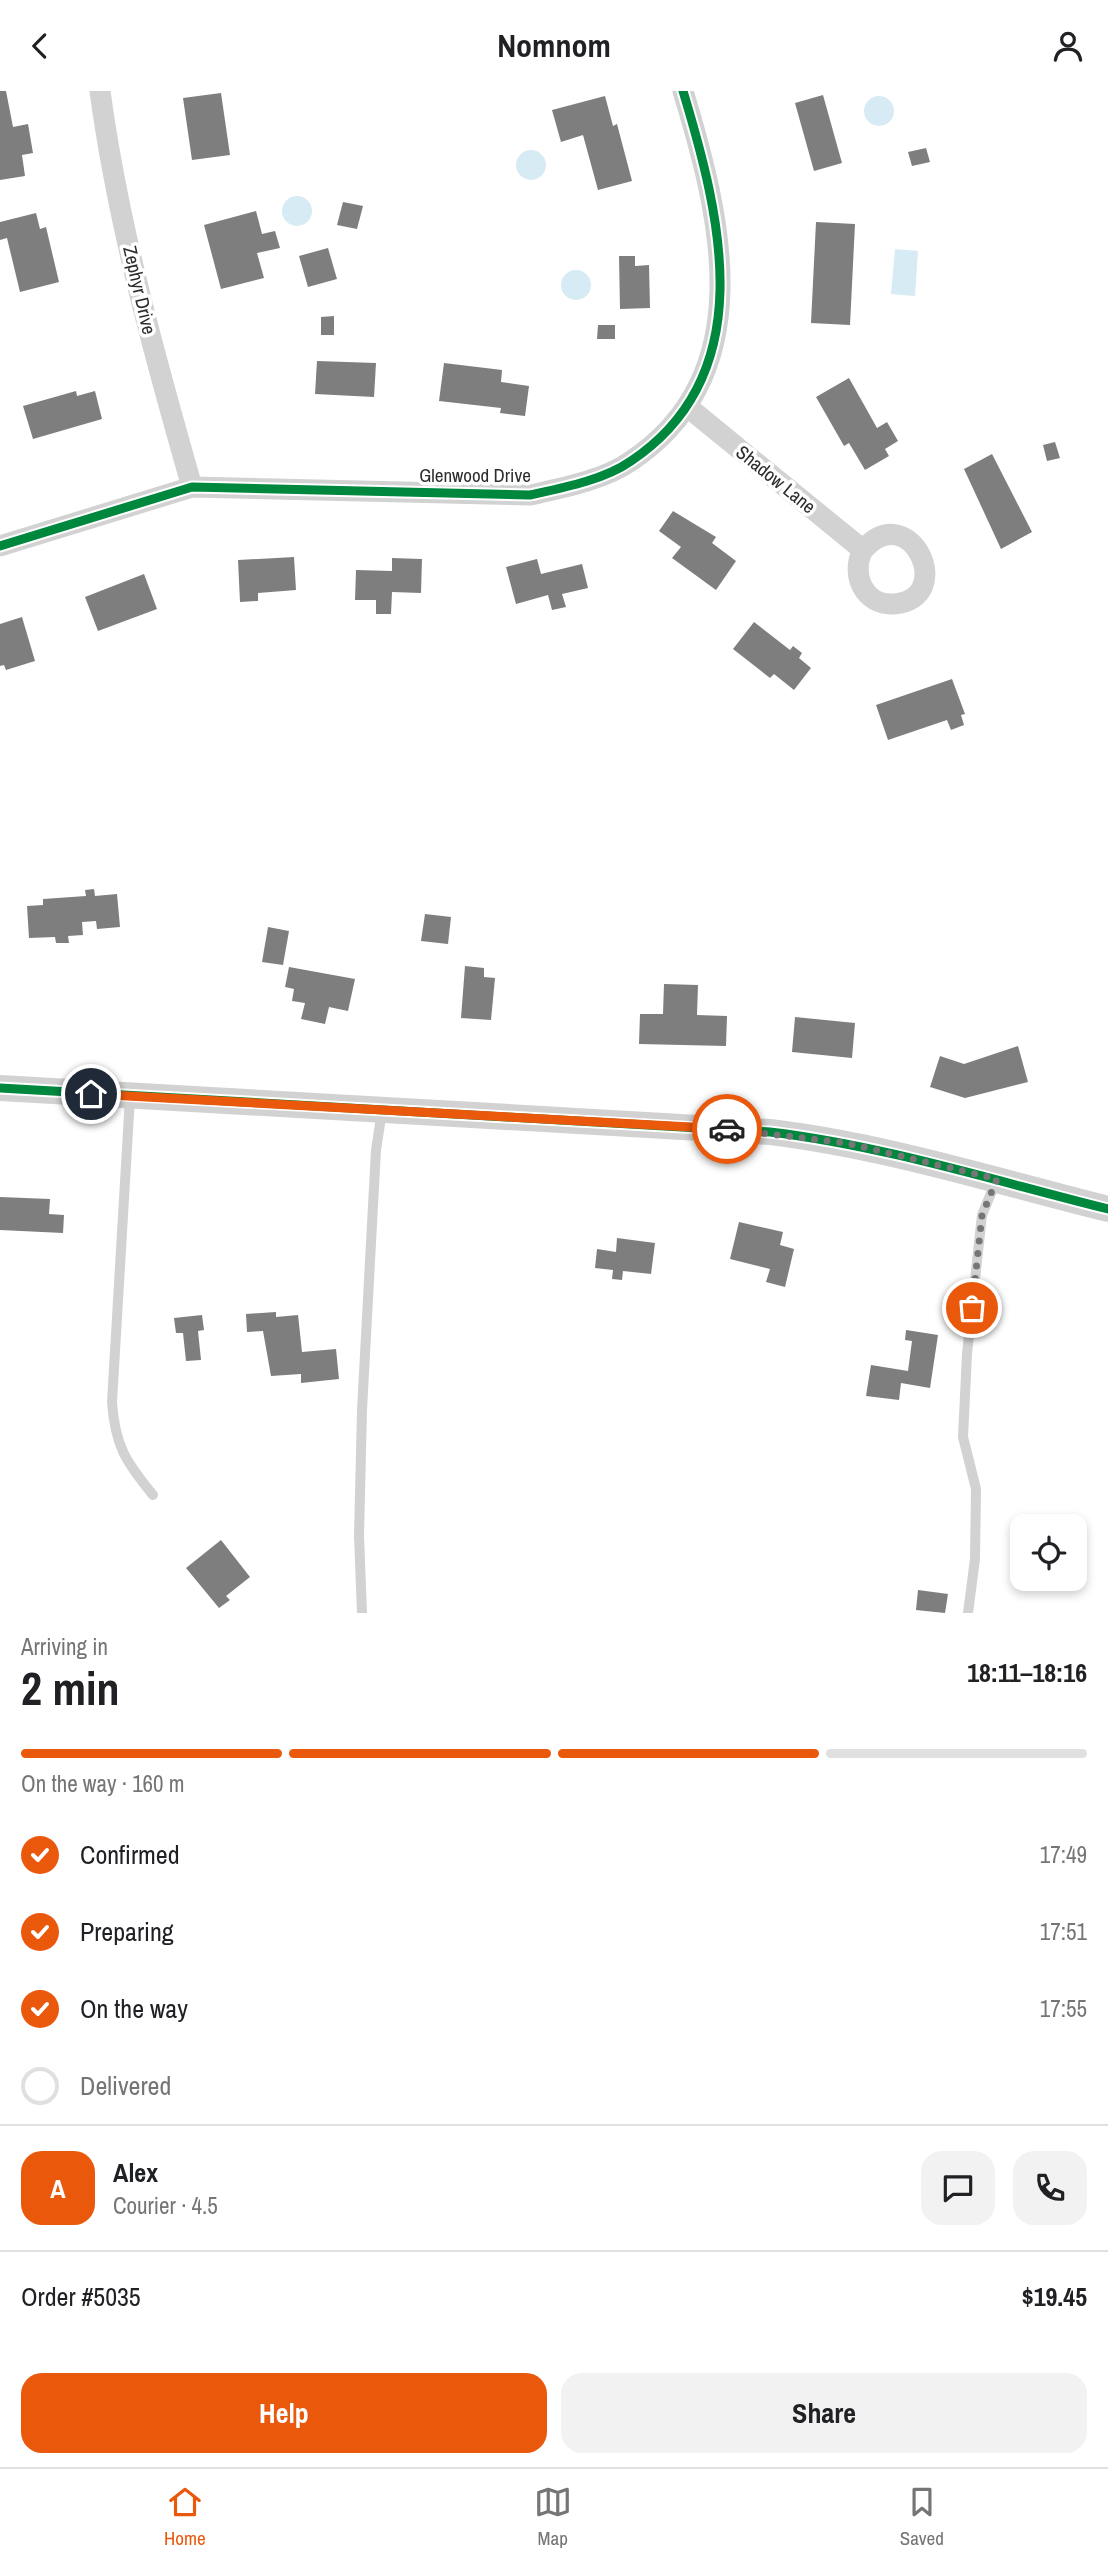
<!DOCTYPE html>
<html lang="en">
<head>
<meta charset="utf-8">
<style>
	:root { --surface:#fff; --page:#f2f2f2; --text:#202124; --muted:#757577; --line:#e0e0e0; --accent:#ea580c }
	body { margin:0; font-family:"Archivo Narrow",sans-serif; background:var(--page); color:var(--text); height:100vh; display:flex; flex-direction:column; font-size:26px; white-space:nowrap }
	* { box-sizing:border-box; margin:0 }
	p { font-size:23px; color:var(--muted) }
	.icon { flex:none; width:38px; height:38px; fill:none; stroke:currentColor; stroke-width:2; stroke-linecap:round; stroke-linejoin:round }
	.map { position:relative; height:1522px; overflow:hidden }
	.details { display:flex; flex-direction:column; background:var(--surface); flex:1 }
	.details>* { flex:none }
	.fabs { position:absolute; left:1010px; top:1423px; display:grid; gap:14px }
	.fabs a { display:grid; place-items:center; width:77px; height:77px; border-radius:14px; background:var(--surface); box-shadow:0 4px 10px #0003; font-size:35px }
	.pin { position:absolute; display:grid; place-items:center; width:60px; height:60px; color:#fff; margin:-30px; border:4px solid #fff; border-radius:50%; box-shadow:0 2px 7px #0007 }
	.courier { position:absolute; display:grid; place-items:center; width:70px; height:70px; margin:-35px; border:5px solid #ea580c; border-radius:50%; background:#fff; color:#222; box-shadow:0 2px 9px #0007 }
	.summary em { font-style:normal; font-weight:800 }
	.summary div { display:flex; flex-direction:column-reverse }
	.summary { display:flex; align-items:center; justify-content:space-between; height:119px; padding:0 21px }
	h1 { font-size:46px; font-weight:800; line-height:52px }
	.bar { display:grid; grid-template-columns:repeat(4,1fr); gap:10px 7px; align-content:center; height:84px; padding:0 21px }
	.bar i { height:9px; border-radius:5px; background:var(--line) }
	.bar .current { background:var(--accent) }
	.bar p { grid-column:span 4 }
	.line { display:flex; align-items:center; gap:18px; padding:0 21px; border-top:2px solid var(--line) }
	.line div { flex:1 }
	.round { display:grid; place-items:center; flex:none; width:74px; height:74px; border-radius:21px; background:var(--page) }
	ol { padding:0 21px; list-style:none }
	li { display:flex; align-items:center; gap:21px; height:77px }
	li p { margin-inline-start:auto }
	li .icon { padding:7px; border-radius:50%; background:var(--accent); color:#fff; stroke-width:4 }
	li:last-child { color:var(--muted) }
	li i { width:38px; height:38px; border:4px solid var(--line); border-radius:50% }
	.cta { display:flex; gap:14px; margin-top:auto; padding:14px 21px }
	.cta a { flex:1; height:80px; border-radius:21px; background:var(--accent); color:#fff; font-size:28px; font-weight:800; line-height:80px; text-align:center }
	.cta a+a { background:var(--page); color:var(--text) }
	header { display:flex; justify-content:space-between; align-items:center; height:91px; padding:0 21px; background:var(--surface); font-size:32px; font-weight:800 }
	.tab-bar { display:flex; justify-content:space-around; align-items:center; height:98px; border-top:2px solid var(--line); background:var(--surface); font-size:19px; color:var(--muted) }
	.tab-bar a { display:grid; justify-items:center; gap:4px }
	.tab-bar .current { color:var(--accent) }
	.map>svg:first-child { display:block }
	.water { fill:#d6ebf3 }
	.building { fill:#7e7e7e }
	.lines { fill:none; stroke-linecap:round; stroke-linejoin:round }
	.service { stroke:#d2d2d2; stroke-width:10 }
	.minor { stroke:#d2d2d2; stroke-width:21 }
	.tertiary { stroke:#d2d2d2; stroke-width:26 }
	.cycleway-casing { stroke:#fff; stroke-width:13 }
	.cycleway { stroke:#00873e; stroke-width:9 }
	.done { stroke:#767676; stroke-width:7; stroke-dasharray:0 12.6 }
	.route { stroke:#ea580c; stroke-width:9 }
	.labels { text-anchor:middle; stroke-width:7; stroke-linejoin:round; paint-order:stroke }
	.street-label { font-size:19px; fill:#2d2d2d; stroke:#fff }
</style>
</head>
<body>
<header><svg class="icon" aria-label="back" viewBox="0 0 24 24"><path d="M15 5l-7 7 7 7"/></svg>Nomnom<svg class="icon" aria-label="person" viewBox="0 0 24 24"><circle cx="12" cy="8" r="4"/><path d="M4 21q1-7 8-7t8 7"/></svg></header>
<div class="map">
<svg width="1108" height="1522" viewBox="0 0 1108 1522">
	<rect width="100%" height="100%" fill="#fff"/>
	<g class="water">
		<circle cx="879" cy="20" r="15"/>
		<circle cx="531" cy="74" r="15"/>
		<circle cx="297" cy="120" r="15"/>
		<polygon points="895,158 918,160 915,205 891,203"/>
		<circle cx="576" cy="194" r="15"/>
	</g>
	<g class="building">
		<polygon points="0,0 6,0 13,36 28,33 33,62 22,64 25,85 0,89"/>
		<polygon points="221,2 230,64 192,69 183,7"/>
		<polygon points="823,4 842,72 814,80 795,12"/>
		<polygon points="605,5 613,35 617,33 632,90 598,99 583,44 561,51 552,19"/>
		<polygon points="926,57 930,71 912,75 908,61"/>
		<polygon points="343,111 363,115 357,138 337,134"/>
		<polygon points="256,120 262,143 275,140 280,157 257,162 264,187 221,198 204,134"/>
		<polygon points="36,122 40,138 46,136 59,191 20,201 7,147 0,149 0,131"/>
		<polygon points="816,131 855,133 850,234 811,232"/>
		<polygon points="328,157 337,188 308,196 299,165"/>
		<polygon points="619,165 635,165 635,175 649,174 650,217 620,218"/>
		<polygon points="334,225 334,244 321,244 321,226"/>
		<polygon points="598,234 615,234 615,248 597,248"/>
		<polygon points="317,270 376,272 374,306 315,303"/>
		<polygon points="444,272 502,279 501,291 529,295 525,325 500,322 501,317 439,310"/>
		<polygon points="849,287 877,337 887,331 898,350 885,358 889,365 865,379 849,352 844,355 816,306"/>
		<polygon points="76,300 77,305 95,300 102,328 33,348 23,315"/>
		<polygon points="1055,351 1060,367 1047,370 1043,354"/>
		<polygon points="992,363 1032,441 1001,458 964,378"/>
		<polygon points="673,420 716,446 712,452 736,470 716,499 672,467 681,456 659,440"/>
		<polygon points="294,466 296,499 258,502 258,510 240,511 238,469"/>
		<polygon points="392,467 422,468 421,502 392,501 391,523 376,523 376,509 355,509 356,479 392,480"/>
		<polygon points="537,468 541,483 582,473 588,497 562,503 566,516 552,519 548,504 516,513 506,476"/>
		<polygon points="144,483 157,518 98,540 85,506"/>
		<polygon points="22,526 35,570 6,579 4,574 0,575 0,533"/>
		<polygon points="754,531 790,559 793,555 802,562 799,567 811,577 794,599 774,583 770,587 733,558"/>
		<polygon points="952,588 965,623 961,624 964,634 951,639 947,629 888,649 876,614"/>
		<polygon points="94,798 95,805 117,803 120,836 97,838 96,830 82,831 83,844 68,845 69,852 56,852 55,846 29,847 27,815 43,814 43,808 86,805 85,799"/>
		<polygon points="425,823 451,826 448,853 421,850"/>
		<polygon points="268,836 289,840 283,874 262,871"/>
		<polygon points="465,875 484,877 484,886 495,887 491,929 461,927"/>
		<polygon points="289,876 355,888 348,920 329,916 325,933 301,928 305,912 292,910 294,898 285,896"/>
		<polygon points="664,893 698,894 697,924 727,925 726,955 639,953 640,923 663,923"/>
		<polygon points="795,926 855,932 852,967 792,961"/>
		<polygon points="1018,955 1028,991 965,1007 930,996 940,965 964,973"/>
		<polygon points="0,1106 50,1108 49,1123 64,1124 63,1142 0,1139"/>
		<polygon points="739,1131 783,1141 780,1154 794,1158 785,1196 766,1191 770,1178 730,1168"/>
		<polygon points="617,1147 655,1152 651,1183 623,1180 622,1189 612,1188 613,1179 595,1177 597,1158 616,1161"/>
		<polygon points="276,1221 276,1226 298,1224 302,1261 336,1258 339,1288 301,1292 301,1283 271,1285 263,1240 247,1241 246,1223"/>
		<polygon points="202,1224 204,1239 198,1240 201,1269 186,1270 183,1242 176,1242 174,1227"/>
		<polygon points="906,1239 938,1244 930,1297 901,1292 899,1309 866,1305 871,1274 908,1280 912,1250 905,1249"/>
		<polygon points="221,1449 250,1486 226,1505 230,1509 219,1517 186,1477"/>
		<polygon points="918,1499 948,1503 945,1522 916,1519"/>
	</g>
	<g class="lines">
		<g class="service">
			<path d="M130 1006 112 1311C115 1355 126 1371 153 1404"/>
			<polyline points="362,1522 359,1445 362,1319 376,1059 382,1020"/>
			<polyline points="968,1522 975,1468 976,1398 963,1346 967,1263 982,1124 996,1090"/>
		</g>
		<g class="minor">
			<path d="M100 0C118 134 155 266 192 396"/>
			<path d="M689 317 863 459C910 405 958 508 894 513 864 515 850 483 863 459"/>
			<path d="M0 455 192 396 530 404C562 397 604 389 631 370 761 283 721 126 683 0"/>
		</g>
		<path class="tertiary" d="M0 997 770 1041C886 1055 995 1090 1108 1118"/>
		<defs>
			<g id="cycleway">
				<path d="M0 455 192 396 530 404C562 397 604 389 631 370 761 283 721 126 683 0"/>
				<path d="M0 997 770 1041C886 1055 995 1090 1108 1118"/>
			</g>
		</defs>
		<use href="#cycleway" class="cycleway-casing"/>
		<use href="#cycleway" class="cycleway"/>
	</g>
	<g class="lines">
		<polyline class="done" points="727,1038 846,1052 997,1088 982,1124 972,1217"/>
		<polyline class="route" points="91,1003 727,1038"/>
	</g>
	<g class="labels">
		<g class="street-label">
			<text transform="translate(140 199) rotate(77)" y="7">Zephyr Drive</text>
			<text x="475" y="391">Glenwood Drive</text>
			<text transform="translate(776 388) rotate(39)" y="7">Shadow Lane</text>
		</g>
	</g>
</svg>
<div class="fabs">
<a><svg class="icon" aria-label="locate" viewBox="0 0 24 24"><circle cx="12" cy="12" r="6"/><path d="M12 2v4M12 18v4M2 12h4M18 12h4"/></svg></a>
</div>
<div class="pin" style="left:972px;top:1217px;background:#ea580c"><svg class="icon" aria-label="bag" viewBox="0 0 24 24"><path d="M5 8h14l-1 12H6zM9 8a3 3 0 0 1 6 0"/></svg></div>
<div class="pin" style="left:91px;top:1003px;background:#1f2937"><svg class="icon" aria-label="home" viewBox="0 0 24 24"><path d="M3 11l9-7 9 7M6 9v11h12V9"/></svg></div>
<div class="courier" style="left:727px;top:1038px"><svg class="icon" aria-label="car" viewBox="0 0 24 24"><path d="M5 17H2v-5l4-1 3-4h7l3 4 3 1v5h-3M9 17h6M6 11h13"/><circle cx="7" cy="17" r="2"/><circle cx="17" cy="17" r="2"/></svg></div>
</div>
<section class="details">
<div class="summary"><div><h1>2 min</h1><p>Arriving in</p></div><em>18:11–18:16</em></div>
<div class="bar"><i class="current"></i><i class="current"></i><i class="current"></i><i></i><p>On the way · 160 m</p></div>
<ol>
<li><svg class="icon" aria-label="check" viewBox="0 0 24 24"><path d="M5 12l5 5 9-10"/></svg>Confirmed<p>17:49</p></li>
<li><svg class="icon" aria-label="check" viewBox="0 0 24 24"><path d="M5 12l5 5 9-10"/></svg>Preparing<p>17:51</p></li>
<li><svg class="icon" aria-label="check" viewBox="0 0 24 24"><path d="M5 12l5 5 9-10"/></svg>On the way<p>17:55</p></li>
<li><i></i>Delivered</li>
</ol>
<div class="line" style="height:126px"><b class="round" style="background:var(--accent);color:#fff">A</b><div><b>Alex</b><p>Courier · 4.5</p></div><a class="round"><svg class="icon" aria-label="chat" viewBox="0 0 24 24"><path d="M4 5h16v11H9l-5 4z"/></svg></a><a class="round"><svg class="icon" aria-label="phone" viewBox="0 0 24 24"><path d="M5 4h4l2 5-3 2q2 4 5 5l2-3 5 2v4C11 20 4 13 5 4z"/></svg></a></div>
<div class="line" style="height:91px"><div>Order #5035</div><b>$19.45</b></div>
<div class="cta"><a>Help</a><a>Share</a></div>
</section>
<nav class="tab-bar">
<a class="current"><svg class="icon" aria-label="home" viewBox="0 0 24 24"><path d="M3 11l9-7 9 7M6 9v11h12V9"/></svg>Home</a>
<a><svg class="icon" aria-label="map" viewBox="0 0 24 24"><path d="M3 6l6-2 6 2 6-2v14l-6 2-6-2-6 2zM9 4v14M15 6v14"/></svg>Map</a>
<a><svg class="icon" aria-label="saved" viewBox="0 0 24 24"><path d="M7 4h10v16l-5-4-5 4z"/></svg>Saved</a>
</nav>
</body>
</html>
